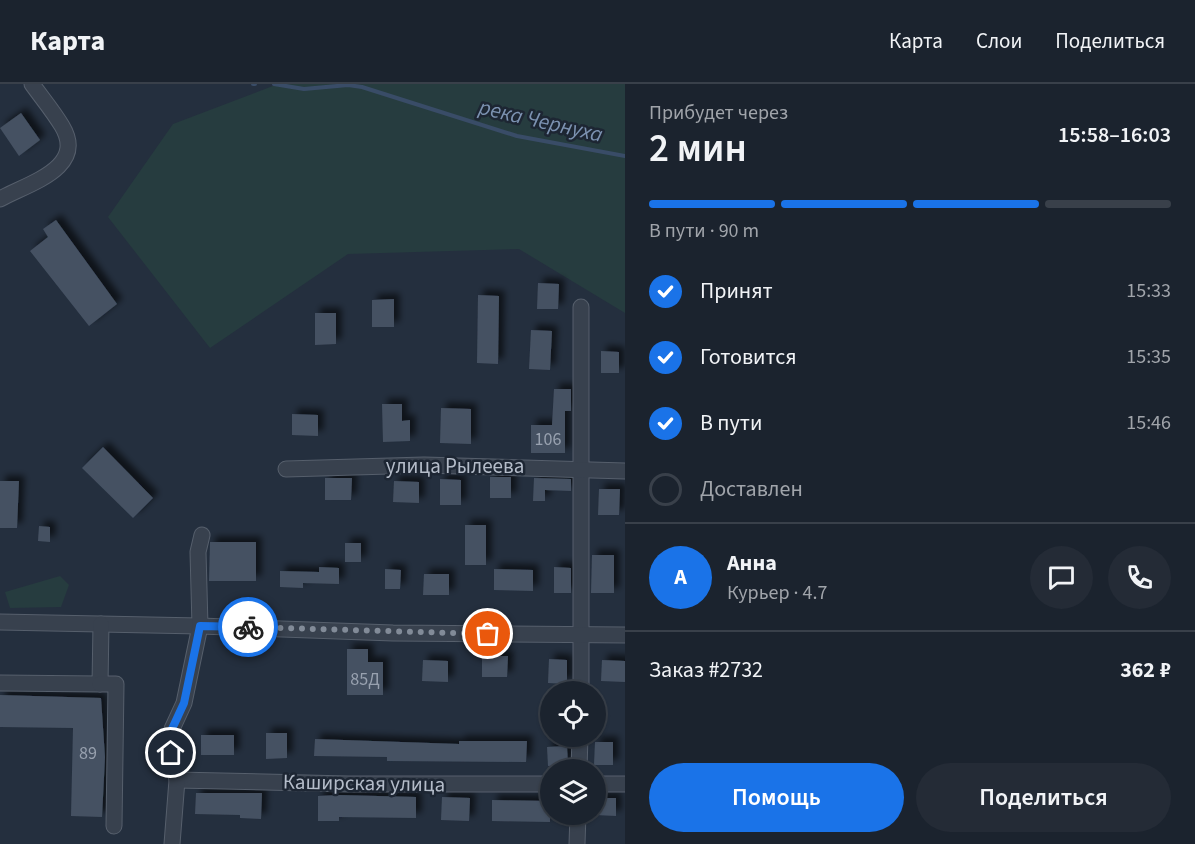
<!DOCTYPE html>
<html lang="ru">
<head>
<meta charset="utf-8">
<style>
	:root { --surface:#1b232e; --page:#242b36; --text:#f1f3f6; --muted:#a0a4aa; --line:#39404a; --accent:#1a73e8 }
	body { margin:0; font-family:"Source Sans 3",sans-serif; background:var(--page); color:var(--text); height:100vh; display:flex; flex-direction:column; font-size:22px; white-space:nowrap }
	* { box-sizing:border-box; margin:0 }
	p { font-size:20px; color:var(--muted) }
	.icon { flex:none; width:33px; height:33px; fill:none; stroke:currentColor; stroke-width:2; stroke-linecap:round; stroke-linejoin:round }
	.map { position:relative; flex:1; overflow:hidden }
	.sheet { display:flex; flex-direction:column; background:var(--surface); width:570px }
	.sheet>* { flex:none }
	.tools { position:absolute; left:540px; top:597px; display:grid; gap:12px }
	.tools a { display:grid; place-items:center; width:66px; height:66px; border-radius:50%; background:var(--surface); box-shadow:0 2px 4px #0004,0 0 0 2px var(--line); font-size:30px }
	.pin { position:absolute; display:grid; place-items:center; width:51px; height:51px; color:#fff; margin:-26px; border:3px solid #fff; border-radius:50%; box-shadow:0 2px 6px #0007 }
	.courier { position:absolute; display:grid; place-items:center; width:60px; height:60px; margin:-30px; border:4px solid #1a73e8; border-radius:50%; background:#fff; color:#222; box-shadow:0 2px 8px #0007 }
	.overview em { font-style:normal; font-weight:600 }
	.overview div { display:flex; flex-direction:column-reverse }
	.overview { display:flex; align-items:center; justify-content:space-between; height:102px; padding:0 24px }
	h1 { font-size:39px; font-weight:600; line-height:45px }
	.bar { display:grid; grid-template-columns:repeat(4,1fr); gap:9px 6px; align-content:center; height:72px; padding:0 24px }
	.bar i { height:8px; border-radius:4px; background:var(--line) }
	.bar .active { background:var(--accent) }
	.bar p { grid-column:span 4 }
	.line { display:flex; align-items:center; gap:15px; padding:0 24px; border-top:2px solid var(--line) }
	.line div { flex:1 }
	.round { display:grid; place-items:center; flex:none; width:63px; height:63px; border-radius:32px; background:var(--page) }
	ol { padding:0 24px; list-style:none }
	li { display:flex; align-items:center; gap:18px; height:66px }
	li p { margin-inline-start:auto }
	li .icon { padding:6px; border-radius:50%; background:var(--accent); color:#fff; stroke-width:4 }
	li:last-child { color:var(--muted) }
	li i { width:33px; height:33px; border:3px solid var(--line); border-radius:50% }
	.cta { display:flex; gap:12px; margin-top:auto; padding:12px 24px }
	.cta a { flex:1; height:69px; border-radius:36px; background:var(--accent); color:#fff; font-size:24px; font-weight:600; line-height:69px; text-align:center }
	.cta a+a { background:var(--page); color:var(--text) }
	header { display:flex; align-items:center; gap:36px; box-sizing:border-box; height:84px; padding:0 30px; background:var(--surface); border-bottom:2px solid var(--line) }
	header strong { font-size:28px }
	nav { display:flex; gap:33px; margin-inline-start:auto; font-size:21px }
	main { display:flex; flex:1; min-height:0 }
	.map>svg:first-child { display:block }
	.green { fill:#263c3f }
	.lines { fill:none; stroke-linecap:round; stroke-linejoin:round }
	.stream { stroke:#394c67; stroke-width:4 }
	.building { fill:#455162; filter:url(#shadow) }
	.minor-casing { stroke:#565f6c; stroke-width:17 }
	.minor { stroke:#38414e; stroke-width:15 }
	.done { stroke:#828b98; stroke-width:6; stroke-dasharray:0 10.8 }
	.route { stroke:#1a73e8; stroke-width:8 }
	.labels { text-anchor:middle; stroke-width:5; stroke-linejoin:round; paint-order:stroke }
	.number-label { font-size:18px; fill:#98a1af }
	.street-label { font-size:21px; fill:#b4bcc9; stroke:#1d2633 }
	.water-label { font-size:22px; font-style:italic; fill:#7c92b1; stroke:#1d2633 }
</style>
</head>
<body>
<header>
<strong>Карта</strong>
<nav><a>Карта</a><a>Слои</a><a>Поделиться</a></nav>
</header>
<main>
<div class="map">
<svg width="625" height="760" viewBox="0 0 625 760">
	<defs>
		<filter id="shadow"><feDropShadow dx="5.5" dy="-5.5" stdDeviation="3" flood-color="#0009"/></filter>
	</defs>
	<rect width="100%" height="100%" fill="#242f3e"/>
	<g class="green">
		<polygon points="278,0 625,0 625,229 519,165 348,170 210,264 108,133 173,40"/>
		<polygon points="60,492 69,501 61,523 10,524 5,508"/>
	</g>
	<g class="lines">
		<g class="stream">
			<polyline points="253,0 255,0"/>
			<polyline points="274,0 304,5 348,1 362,3 517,52 625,72"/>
		</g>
	</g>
	<g class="building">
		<polygon points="21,29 40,56 19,72 0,44"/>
		<polygon points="56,136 117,220 89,242 30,167 48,153 43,145"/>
		<polygon points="538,199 559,200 558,225 537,225"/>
		<polygon points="478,211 499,212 498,280 477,279"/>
		<polygon points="394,215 394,243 372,243 372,216"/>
		<polygon points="315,229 336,229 336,260 315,261"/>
		<polygon points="531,246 552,247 550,286 529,285"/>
		<polygon points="601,267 619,268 619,289 601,289"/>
		<polygon points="554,305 571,305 571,327 565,327 565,369 531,369 531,341 552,341"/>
		<polygon points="382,320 402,320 402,337 410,336 410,357 383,358"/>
		<polygon points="441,324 471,325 471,360 440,359"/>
		<polygon points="292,330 318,331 318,352 292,351"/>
		<polygon points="103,363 153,414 133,434 82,384"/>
		<rect x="490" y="393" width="21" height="21"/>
		<polygon points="325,394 352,394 351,416 325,416"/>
		<polygon points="534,394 571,395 571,407 545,406 545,417 533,417"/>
		<polygon points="440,395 461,396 461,421 440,421"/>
		<polygon points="0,397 19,397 17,444 0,444"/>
		<polygon points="394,397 419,398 419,419 393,418"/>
		<polygon points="599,405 620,405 619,431 598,431"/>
		<rect x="465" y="441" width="21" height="40"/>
		<polygon points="39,442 50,443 50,458 38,457"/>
		<polygon points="210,458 256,458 256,497 209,497"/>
		<rect x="345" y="459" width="16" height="19"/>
		<polygon points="592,471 614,471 614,509 591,509"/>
		<polygon points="319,483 339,484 339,500 303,499 303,504 280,503 280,487 319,488"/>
		<polygon points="554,483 571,484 571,509 554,509"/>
		<polygon points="385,485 401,486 400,505 385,505"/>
		<polygon points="494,485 533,486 533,507 494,506"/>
		<polygon points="424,490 449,490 449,511 423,511"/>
		<polygon points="347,565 368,565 368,578 383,578 383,611 347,611"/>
		<polygon points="482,572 508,572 507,593 482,593"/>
		<polygon points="549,575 567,576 567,600 548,599"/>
		<polygon points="423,576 448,577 448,598 422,597"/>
		<polygon points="602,576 625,577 625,598 601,597"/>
		<polygon points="0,611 101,614 105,673 102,733 71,732 73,644 0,643"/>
		<polygon points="266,649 287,649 287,674 266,675"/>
		<rect x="201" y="651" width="33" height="20"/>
		<polygon points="315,655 459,660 459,657 527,657 526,678 387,677 387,673 314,672"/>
		<polygon points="595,658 613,658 613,681 594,681"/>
		<polygon points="567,662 568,681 548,682 547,663"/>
		<polygon points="196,709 262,709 261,735 240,734 240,731 195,730"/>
		<polygon points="339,711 416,713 416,734 339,733 339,737 318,737 318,712"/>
		<polygon points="442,713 470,714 469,737 441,736"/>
		<polygon points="596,714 616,714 616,732 595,731"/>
		<polygon points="492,716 550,717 550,738 492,737"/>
	</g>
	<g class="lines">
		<defs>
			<g id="minor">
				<path d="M0 115C29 99 87 84 62 42 53 27 42 14 32 0"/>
				<polyline points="581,223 581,608"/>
				<polyline points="286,385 424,381 625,387"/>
				<polyline points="0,538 200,542 393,549 625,551"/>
				<polyline points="0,599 100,600 101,540"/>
				<polyline points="100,600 116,600 114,742"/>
				<polyline points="579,686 580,652"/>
				<polyline points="177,696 348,700 550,700"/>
				<polyline points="596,700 625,700"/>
				<polyline points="172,760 177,696 171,668 172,645 184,619 200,542 198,468 202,451"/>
				<polyline points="577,760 578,730"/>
			</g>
		</defs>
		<use href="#minor" class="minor-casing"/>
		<use href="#minor" class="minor"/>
	</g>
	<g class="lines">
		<polyline class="done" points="248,543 488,550"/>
		<polyline class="route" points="171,669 172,645 184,619 200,542 248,543"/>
	</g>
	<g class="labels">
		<g class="number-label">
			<text x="548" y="361">106</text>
			<text x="365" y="601">85Д</text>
			<text x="88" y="675">89</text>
		</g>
		<g class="street-label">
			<text x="455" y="389">улица Рылеева</text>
			<text transform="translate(364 699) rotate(1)" y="7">Каширская улица</text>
		</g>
		<g class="water-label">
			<text transform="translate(541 36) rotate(13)" y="8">река Чернуха</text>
		</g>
	</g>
</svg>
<div class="tools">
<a><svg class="icon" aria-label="locate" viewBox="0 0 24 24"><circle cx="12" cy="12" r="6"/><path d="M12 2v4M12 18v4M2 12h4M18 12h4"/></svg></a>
<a><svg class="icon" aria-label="layers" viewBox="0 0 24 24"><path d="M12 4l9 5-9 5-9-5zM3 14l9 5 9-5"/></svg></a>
</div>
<div class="pin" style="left:488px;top:550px;background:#ea580c"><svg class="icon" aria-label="bag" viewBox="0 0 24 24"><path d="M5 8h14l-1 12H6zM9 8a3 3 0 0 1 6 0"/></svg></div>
<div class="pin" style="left:171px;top:669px;background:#1f2937"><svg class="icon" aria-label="home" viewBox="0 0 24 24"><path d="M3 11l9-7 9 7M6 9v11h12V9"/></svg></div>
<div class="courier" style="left:248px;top:543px"><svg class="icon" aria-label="bike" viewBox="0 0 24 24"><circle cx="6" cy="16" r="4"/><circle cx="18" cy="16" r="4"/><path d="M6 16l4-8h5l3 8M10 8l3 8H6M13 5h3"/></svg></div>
</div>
<section class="sheet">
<div class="overview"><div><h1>2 мин</h1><p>Прибудет через</p></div><em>15:58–16:03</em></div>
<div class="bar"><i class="active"></i><i class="active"></i><i class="active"></i><i></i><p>В пути · 90 m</p></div>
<ol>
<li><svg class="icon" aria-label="check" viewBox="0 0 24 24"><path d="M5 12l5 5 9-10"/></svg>Принят<p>15:33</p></li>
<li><svg class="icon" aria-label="check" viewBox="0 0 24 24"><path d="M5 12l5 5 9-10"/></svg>Готовится<p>15:35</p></li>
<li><svg class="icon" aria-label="check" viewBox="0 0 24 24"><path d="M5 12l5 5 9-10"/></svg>В пути<p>15:46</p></li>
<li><i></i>Доставлен</li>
</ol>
<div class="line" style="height:108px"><b class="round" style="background:var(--accent);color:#fff">А</b><div><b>Анна</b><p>Курьер · 4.7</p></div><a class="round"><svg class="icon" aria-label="chat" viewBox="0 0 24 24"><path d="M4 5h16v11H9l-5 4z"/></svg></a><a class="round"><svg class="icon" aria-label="phone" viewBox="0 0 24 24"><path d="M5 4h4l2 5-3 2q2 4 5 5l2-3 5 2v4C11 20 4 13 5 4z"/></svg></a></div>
<div class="line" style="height:78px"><div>Заказ #2732</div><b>362 ₽</b></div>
<div class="cta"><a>Помощь</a><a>Поделиться</a></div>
</section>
</main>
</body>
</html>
